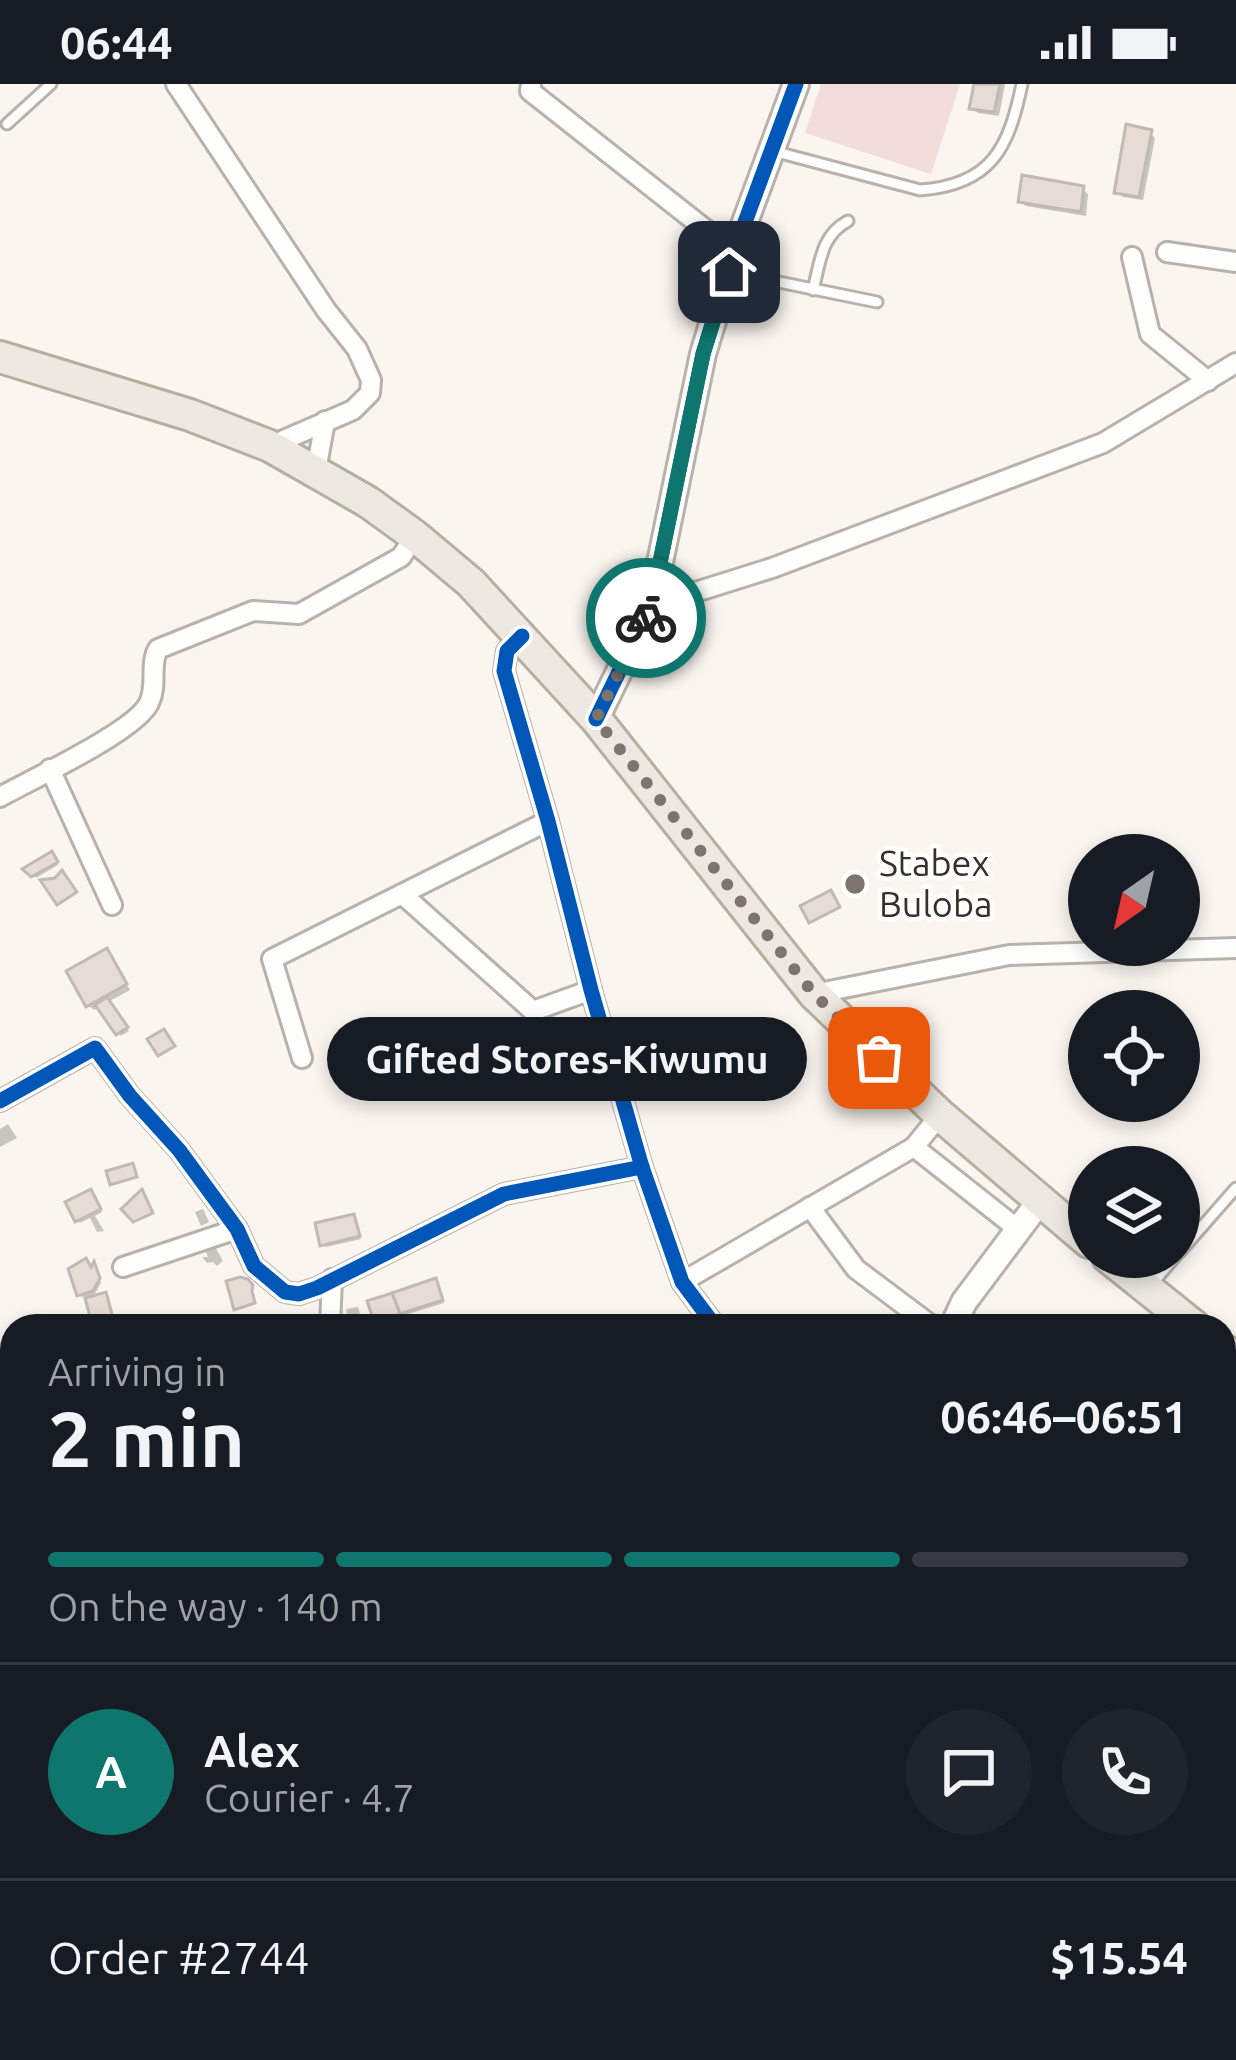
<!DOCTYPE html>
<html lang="en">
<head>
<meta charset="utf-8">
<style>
	:root { --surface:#171b24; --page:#20242c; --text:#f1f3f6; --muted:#9ea1a6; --line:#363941; --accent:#0f766e }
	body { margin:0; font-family:Ubuntu,sans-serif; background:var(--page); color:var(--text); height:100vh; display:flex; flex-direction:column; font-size:45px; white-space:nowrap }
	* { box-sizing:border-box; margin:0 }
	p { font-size:39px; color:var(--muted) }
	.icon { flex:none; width:66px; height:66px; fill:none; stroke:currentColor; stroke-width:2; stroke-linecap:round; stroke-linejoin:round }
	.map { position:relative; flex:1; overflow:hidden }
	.details { position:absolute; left:0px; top:1230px; width:1236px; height:747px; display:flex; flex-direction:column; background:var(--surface); border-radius:36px 36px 0 0; box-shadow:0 6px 18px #0003 }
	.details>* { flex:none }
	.needle { width:78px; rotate:214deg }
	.tools { position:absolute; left:1068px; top:750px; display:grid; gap:24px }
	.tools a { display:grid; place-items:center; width:132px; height:132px; border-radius:50%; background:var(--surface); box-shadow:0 6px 18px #0003; font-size:60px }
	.pin { position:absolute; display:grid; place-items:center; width:102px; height:102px; color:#fff; margin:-51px; border-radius:24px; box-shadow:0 6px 18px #0006 }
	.courier { position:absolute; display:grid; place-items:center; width:120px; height:120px; margin:-60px; border:9px solid #0f766e; border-radius:50%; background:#fff; color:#222; box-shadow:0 3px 15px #0007 }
	.bubble { position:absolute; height:84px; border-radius:42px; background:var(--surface); box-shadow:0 6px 18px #0003; font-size:39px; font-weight:700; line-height:84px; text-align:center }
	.head em { font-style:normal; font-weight:700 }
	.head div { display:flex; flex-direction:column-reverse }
	.head { display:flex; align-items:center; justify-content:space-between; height:204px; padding:0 48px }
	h1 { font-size:78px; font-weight:700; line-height:90px }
	.bar { display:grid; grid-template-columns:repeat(4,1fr); gap:18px 12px; align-content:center; height:144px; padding:0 48px }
	.bar i { height:15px; border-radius:9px; background:var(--line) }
	.bar .active { background:var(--accent) }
	.bar p { grid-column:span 4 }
	.line { display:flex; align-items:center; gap:30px; padding:0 48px; border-top:3px solid var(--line) }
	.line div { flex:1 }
	.round { display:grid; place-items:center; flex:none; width:126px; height:126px; border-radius:63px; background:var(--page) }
	.status { display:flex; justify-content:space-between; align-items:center; height:84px; padding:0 60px; background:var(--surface); direction:ltr }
	.status svg { height:33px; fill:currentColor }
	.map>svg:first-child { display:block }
	.green { fill:#f2ddda }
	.shadow { fill:#0003 }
	.building { fill:#e7dbd5; stroke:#c1b9b5; stroke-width:3 }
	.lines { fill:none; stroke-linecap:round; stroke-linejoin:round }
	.service-casing { stroke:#b9b2ac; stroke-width:15 }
	.minor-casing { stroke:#b9b2ac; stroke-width:24 }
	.tertiary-casing { stroke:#b9b2ac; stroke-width:30 }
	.primary-casing { stroke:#b8ae9f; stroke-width:36 }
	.service { stroke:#fefefd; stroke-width:9 }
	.minor { stroke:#fefefd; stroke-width:18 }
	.tertiary { stroke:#fefefd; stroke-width:24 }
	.primary { stroke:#ede9e2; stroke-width:30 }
	.cycleway-casing { stroke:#fff; stroke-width:22 }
	.cycleway { stroke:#0057b8; stroke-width:15 }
	.done { stroke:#7d746d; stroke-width:12; stroke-dasharray:0 21.6 }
	.route { stroke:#0f766e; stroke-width:15 }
	.poi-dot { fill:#7d746d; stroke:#fff; stroke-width:4.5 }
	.labels { text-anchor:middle; stroke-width:9; stroke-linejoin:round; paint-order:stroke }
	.poi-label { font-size:36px; fill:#392f27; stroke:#fff; text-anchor:start }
</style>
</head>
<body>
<div class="status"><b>06:44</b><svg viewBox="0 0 49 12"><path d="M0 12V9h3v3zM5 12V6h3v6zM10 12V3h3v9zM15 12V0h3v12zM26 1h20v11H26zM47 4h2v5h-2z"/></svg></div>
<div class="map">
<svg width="1236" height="1976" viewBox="0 0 1236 1976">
	<rect width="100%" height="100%" fill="#fbf5f0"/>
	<polygon class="green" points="821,0 960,0 931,90 805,49"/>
	<g class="shadow">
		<polygon points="977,0 1005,0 999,32 978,29 972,24"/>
		<polygon points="1150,49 1155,54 1143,116 1123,113 1117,108"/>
		<polygon points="1083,105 1088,110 1086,132 1026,122 1021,117"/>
		<polygon points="54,774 58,781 36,794 27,785"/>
		<polygon points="111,873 130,906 108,918 129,947 121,952 100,923 94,926 88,921"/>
		<polygon points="8,1040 17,1054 0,1063 0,1045"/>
		<polygon points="93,1111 102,1128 95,1132 104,1147 97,1148 90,1134 80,1139 78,1136"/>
		<polygon points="203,1125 209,1138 201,1142 195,1128"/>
		<polygon points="353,1133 361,1155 326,1163 323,1160"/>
		<polygon points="204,1163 215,1163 223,1177 217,1182 213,1178 207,1179 202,1173 208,1173"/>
		<polygon points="95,1181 101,1199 92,1215 105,1212 114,1237 98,1241 87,1212 82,1213 79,1210"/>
		<polygon points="438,1201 444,1219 379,1239 377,1236"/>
		<polygon points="358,1223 363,1241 350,1242 346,1225"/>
		<polygon points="12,1370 12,1387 6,1387 3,1384 3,1371"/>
	</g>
	<g class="building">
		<polygon points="974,0 1000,0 994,28 969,25"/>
		<polygon points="1126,40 1152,46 1139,113 1114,109"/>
		<polygon points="1022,91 1084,102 1081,128 1018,118"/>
		<polygon points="52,767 58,778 31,793 22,785"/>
		<polygon points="62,786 77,808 57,821 40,796 55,794"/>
		<polygon points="831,806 840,823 809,839 800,822"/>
		<polygon points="107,864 127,900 86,923 66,887"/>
		<polygon points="107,913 128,943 116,951 95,921"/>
		<polygon points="164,945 175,962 158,972 147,955"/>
		<polygon points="133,1079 137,1093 110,1101 106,1087"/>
		<polygon points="91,1105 101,1125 75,1138 65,1118"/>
		<polygon points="142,1105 153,1129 133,1138 121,1125"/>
		<polygon points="354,1130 360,1152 320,1162 315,1139"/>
		<polygon points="86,1174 91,1183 94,1177 100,1194 93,1207 77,1212 68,1185"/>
		<polygon points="240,1193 248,1195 253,1201 252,1207 255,1219 234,1226 226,1197"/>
		<polygon points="436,1194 443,1216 400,1230 392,1209"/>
		<polygon points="106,1208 113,1234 92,1240 85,1214"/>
		<polygon points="392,1209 400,1230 374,1238 367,1217"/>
	</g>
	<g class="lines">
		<defs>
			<g id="service">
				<polyline points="7,40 51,0"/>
				<path d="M773 67 920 106C992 101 1009 63 1022 0"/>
				<polyline points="729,188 877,218"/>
				<path d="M813 206C820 179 821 151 848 137"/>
				<polyline points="1179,1169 1236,1104"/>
				<polyline points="1151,1201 1175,1173"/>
			</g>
			<g id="minor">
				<polyline points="176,0 326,226 357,265 371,296 370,309 353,326 270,362"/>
				<polyline points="531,0 530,7 734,168"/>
				<polyline points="1167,168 1236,178"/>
				<polyline points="1132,173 1150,250 1208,297"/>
				<polyline points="316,387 325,337"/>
				<polyline points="651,522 772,484 1103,359 1236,279"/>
				<polyline points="522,552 507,567 504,587 548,737 591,906 642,1083 682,1198 715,1242"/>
				<polyline points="50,685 112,821"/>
				<path d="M0 713C32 695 136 647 149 619 158 601 149 581 158 565L253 527 299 530 401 473 415 452"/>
				<polyline points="402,810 533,927 591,906"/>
				<polyline points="814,910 1009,871 1236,864"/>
				<polyline points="302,974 272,875 548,737"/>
				<polyline points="0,1017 95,964 130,1012 179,1066 237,1145 254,1182 285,1208 299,1210 317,1204 504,1110 642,1083"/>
				<polyline points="914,1063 1019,1146"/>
				<polyline points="810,1123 856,1185 932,1242"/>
				<polyline points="123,1183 237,1145"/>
				<polyline points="682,1198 914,1063 940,1031"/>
				<polyline points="330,1242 332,1195"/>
				<polyline points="0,1343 12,1343"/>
				<polyline points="1224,1474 1236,1483"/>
				<polyline points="0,1850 12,1859"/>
				<polyline points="497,1965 551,1976"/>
				<polyline points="257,1976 261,1965"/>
				<polyline points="872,1976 874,1965"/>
			</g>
			<g id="tertiary">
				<polyline points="596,635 651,522 703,270 734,168 796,0"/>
				<polyline points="953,1242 964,1218 1039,1118"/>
				<polyline points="628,1976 633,1965"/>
			</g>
			<g id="primary">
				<polyline points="0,273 190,331 270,362 368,418 415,452 471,499 596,635 814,910 940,1031 1089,1158"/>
				<polyline points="1108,1173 1194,1242"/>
				<polyline points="1224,1266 1236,1275"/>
			</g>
		</defs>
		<use href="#service" class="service-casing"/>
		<use href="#minor" class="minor-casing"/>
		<use href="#tertiary" class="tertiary-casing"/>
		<use href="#primary" class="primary-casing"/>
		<use href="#service" class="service"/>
		<use href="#minor" class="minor"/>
		<use href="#tertiary" class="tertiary"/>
		<use href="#primary" class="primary"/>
		<defs>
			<g id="cycleway">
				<polyline points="522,552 507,567 504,587 548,737 591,906 642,1083 682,1198 715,1242"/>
				<polyline points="596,635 651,522 703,270 734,168 796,0"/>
				<polyline points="0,1017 95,964 130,1012 179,1066 237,1145 254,1182 285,1208 299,1210 317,1204 504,1110 642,1083"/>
			</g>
		</defs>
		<use href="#cycleway" class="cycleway-casing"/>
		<use href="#cycleway" class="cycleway"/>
	</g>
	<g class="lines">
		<polyline class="done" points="646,534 596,635 814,910 879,974"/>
		<polyline class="route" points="646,534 651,522 703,270 729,188"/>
	</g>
	<circle class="poi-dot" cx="855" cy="800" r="12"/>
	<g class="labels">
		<g class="poi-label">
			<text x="879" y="792">Stabex<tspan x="879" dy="41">Buloba</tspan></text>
		</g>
	</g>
</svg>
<div class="tools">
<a><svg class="needle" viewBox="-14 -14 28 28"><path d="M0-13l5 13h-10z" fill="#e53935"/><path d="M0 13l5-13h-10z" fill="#9ea1a6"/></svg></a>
<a><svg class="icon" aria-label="locate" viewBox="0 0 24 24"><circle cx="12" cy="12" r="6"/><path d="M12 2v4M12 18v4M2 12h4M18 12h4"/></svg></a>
<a><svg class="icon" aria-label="layers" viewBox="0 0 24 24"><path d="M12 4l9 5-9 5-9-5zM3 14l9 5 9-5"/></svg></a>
</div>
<div class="pin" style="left:879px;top:974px;background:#ea580c"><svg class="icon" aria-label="bag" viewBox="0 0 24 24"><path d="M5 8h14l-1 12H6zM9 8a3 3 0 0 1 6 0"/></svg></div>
<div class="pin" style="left:729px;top:188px;background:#1f2937"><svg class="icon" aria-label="home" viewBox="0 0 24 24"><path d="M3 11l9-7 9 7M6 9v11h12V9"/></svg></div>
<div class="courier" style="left:646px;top:534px"><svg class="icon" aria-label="bike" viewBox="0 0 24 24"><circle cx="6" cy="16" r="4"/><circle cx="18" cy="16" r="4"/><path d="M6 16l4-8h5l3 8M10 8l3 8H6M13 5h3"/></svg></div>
<div class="bubble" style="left:327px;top:933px;width:480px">Gifted Stores-Kiwumu</div>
<section class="details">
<div class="head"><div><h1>2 min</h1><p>Arriving in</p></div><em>06:46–06:51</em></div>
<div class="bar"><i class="active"></i><i class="active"></i><i class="active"></i><i></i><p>On the way · 140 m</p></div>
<div class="line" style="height:216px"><b class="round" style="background:var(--accent);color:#fff">A</b><div><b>Alex</b><p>Courier · 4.7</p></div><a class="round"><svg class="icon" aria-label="chat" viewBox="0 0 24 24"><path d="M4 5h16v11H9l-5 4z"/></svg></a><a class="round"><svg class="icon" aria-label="phone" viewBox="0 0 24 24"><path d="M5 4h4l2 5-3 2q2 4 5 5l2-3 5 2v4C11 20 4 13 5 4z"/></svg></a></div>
<div class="line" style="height:156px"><div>Order #2744</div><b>$15.54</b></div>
</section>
</div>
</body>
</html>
